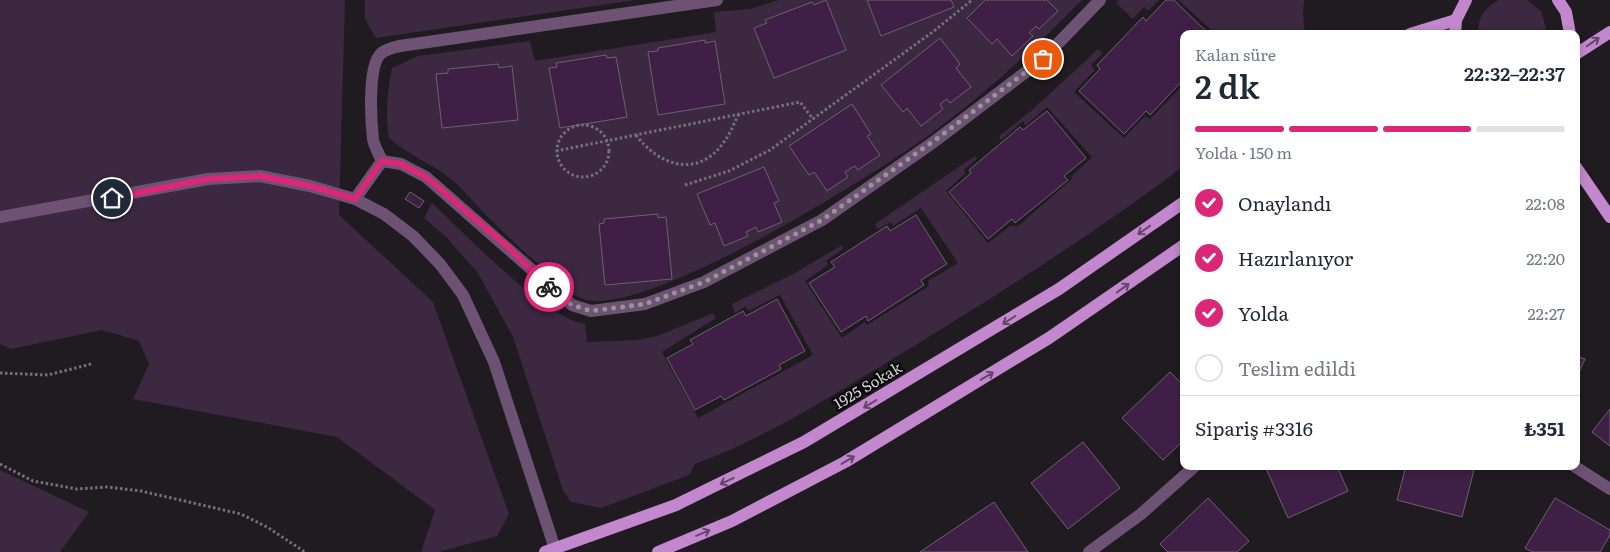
<!DOCTYPE html>
<html lang="tr">
<head>
<meta charset="utf-8">
<style>
	:root { --surface:#fff; --page:#f6f6f7; --text:#1f2937; --muted:#747a83; --line:#e0e1e3; --accent:#db2777 }
	body { margin:0; font-family:Literata,serif; background:var(--page); color:var(--text); height:100vh; display:flex; flex-direction:column; font-size:19px; white-space:nowrap }
	* { box-sizing:border-box; margin:0 }
	p { font-size:16px; color:var(--muted) }
	.icon { flex:none; width:28px; height:28px; fill:none; stroke:currentColor; stroke-width:2; stroke-linecap:round; stroke-linejoin:round }
	.map { position:relative; flex:1; overflow:hidden }
	.sheet { position:absolute; left:1180px; top:30px; width:400px; height:440px; display:flex; flex-direction:column; background:var(--surface); border-radius:10px; box-shadow:0 2px 8px #0003 }
	.sheet>* { flex:none }
	.pin { position:absolute; display:grid; place-items:center; width:42px; height:42px; color:#fff; margin:-21px; border:2px solid #fff; border-radius:50%; box-shadow:0 1px 5px #0007 }
	.courier { position:absolute; display:grid; place-items:center; width:50px; height:50px; margin:-25px; border:4px solid #db2777; border-radius:50%; background:#fff; color:#222; box-shadow:0 1px 6px #0007 }
	.summary em { font-style:normal; font-weight:600 }
	.summary div { display:flex; flex-direction:column-reverse }
	.summary { display:flex; align-items:center; justify-content:space-between; height:85px; padding:0 15px }
	h1 { font-size:32px; font-weight:600; line-height:38px }
	.bar { display:grid; grid-template-columns:repeat(4,1fr); gap:8px 5px; align-content:center; height:60px; padding:0 15px }
	.bar i { height:6px; border-radius:4px; background:var(--line) }
	.bar .current { background:var(--accent) }
	.bar p { grid-column:span 4 }
	.line { display:flex; align-items:center; gap:12px; padding:0 15px; border-top:1px solid var(--line) }
	.line div { flex:1 }
	ol { padding:0 15px; list-style:none }
	li { display:flex; align-items:center; gap:15px; height:55px }
	li p { margin-inline-start:auto }
	li .icon { padding:5px; border-radius:50%; background:var(--accent); color:#fff; stroke-width:4 }
	li:last-child { color:var(--muted) }
	li i { width:28px; height:28px; border:2px solid var(--line); border-radius:50% }
	.map>svg:first-child { display:block }
	.green { fill:#3c2840 }
	.building { fill:#3f1f46; stroke:#69646a }
	.lines { fill:none; stroke-linecap:round; stroke-linejoin:round }
	.path { stroke:#747075; stroke-width:3; stroke-dasharray:2.5 2.5; stroke-linecap:butt }
	.minor { stroke:#6e5274; stroke-width:12 }
	.major { stroke:#c287cd; stroke-width:12 }
	.oneway { stroke:#65466a }
	.done { stroke:#979498; stroke-width:5; stroke-dasharray:0 9 }
	.route { stroke:#db2777; stroke-width:6 }
	.labels { text-anchor:middle; stroke-width:4.5; stroke-linejoin:round; paint-order:stroke }
	.street-label { font-size:15px; fill:#d8d5d9; stroke:#080608 }
</style>
</head>
<body>
<div class="map">
<svg width="1610" height="552" viewBox="0 0 1610 552">
	<rect width="100%" height="100%" fill="#1f1b20"/>
	<g class="green">
		<polygon points="0,0 345,0 339,215 433,302 509,514 497,536 439,552 421,552 435,510 337,437 133,399 149,364 139,341 102,330 11,349 0,344"/>
		<polygon points="365,0 635,0 376,38 365,19"/>
		<path d="M778 0H1082C1034 49 984 95 929 135 877 173 638 324 580 298 571 294 562 283 554 277 530 258 509 238 488 217 476 205 465 191 452 180 433 164 408 155 389 138 385 114 387 92 392 68L418 56 530 41 535 61 716 32 714 12 750 9Z"/>
		<polygon points="1119,0 1159,0 1148,11 1144,7 1133,19 1116,3"/>
		<polygon points="1178,0 1304,0 1303,14 1305,34 1216,34"/>
		<path d="M1499 0H1527L1541 11 1548 34H1478C1477 18 1485 7 1499 0Z"/>
		<path d="M1098 49 1103 53 1091 65 1095 70 1074 92 1124 138 1145 116 1150 119 1184 84V166C1092 235 994 297 896 357 831 396 766 438 695 464L689 475 601 508 571 502 563 490 513 337 478 273 446 237 424 218 432 203C466 234 543 317 585 324L587 342 639 340 660 335 713 313 716 318 662 352 698 418 813 355 780 295 748 311 746 306 735 313 732 304 793 274 842 245 843 249 826 261 828 265 805 281 842 338 865 322 867 325 929 286 928 281 958 263 921 208 893 226 891 222 877 229 875 224 975 156 977 159 964 170 966 173 946 191 988 243 1010 226H1018L1072 179 1071 177 1092 157 1047 107 1025 126 1023 121 1001 140 999 136 1031 111Z"/>
		<polygon points="0,470 89,512 60,552 0,552"/>
	</g>
	<g class="building">
		<polygon points="826,0 846,50 774,78 754,28 767,23 765,20 812,2 814,5"/>
		<polygon points="867,0 951,0 954,7 881,36"/>
		<polygon points="985,0 1047,0 1058,11 1039,29 1036,26 1029,33 1033,36 1012,56 997,39 992,44 967,18"/>
		<polygon points="1166,0 1174,0 1209,34 1184,34 1184,79 1150,115 1146,111 1124,134 1079,91 1100,69 1097,65 1143,17 1146,21"/>
		<polygon points="940,38 960,64 956,68 971,87 950,103 947,99 940,104 943,109 921,126 907,108 903,112 881,85"/>
		<polygon points="705,40 705,43 715,41 725,104 658,115 648,52 658,51 658,48"/>
		<polygon points="606,55 607,58 616,57 627,117 560,128 549,68 557,67 556,63"/>
		<polygon points="498,64 499,68 512,66 518,120 442,128 436,74 448,73 448,69"/>
		<polygon points="852,104 871,134 867,136 880,155 858,170 855,166 845,172 848,177 827,191 814,172 809,175 789,146"/>
		<polygon points="1047,111 1086,158 1064,176 1068,180 1015,223 1012,219 988,239 949,192 971,173 969,170 1020,127 1023,130"/>
		<polygon points="764,167 779,201 774,203 782,222 758,232 756,227 746,232 748,236 724,246 715,223 710,225 697,194"/>
		<polygon points="410,192 424,201 419,208 405,199"/>
		<polygon points="658,214 658,218 666,217 672,279 605,285 599,224 604,223 604,219"/>
		<polygon points="916,215 947,264 921,280 924,285 868,321 866,316 841,332 809,283 835,267 831,262 887,226 890,231"/>
		<polygon points="777,299 805,351 779,365 781,369 724,400 721,396 695,410 667,358 693,344 690,340 743,311 746,316"/>
		<polygon points="1576,356 1585,359 1576,379"/>
		<polygon points="1170,372 1184,386 1184,440 1163,460 1122,418"/>
		<polygon points="1610,409 1610,446 1592,432"/>
		<polygon points="1083,442 1120,488 1068,529 1031,483"/>
		<polygon points="1265,466 1337,466 1348,491 1288,518"/>
		<polygon points="1406,466 1475,466 1462,517 1397,500"/>
		<polygon points="1208,498 1249,541 1237,552 1168,552 1160,544"/>
		<polygon points="1555,498 1610,530 1610,535 1600,552 1532,552 1525,548"/>
		<polygon points="994,502 1028,552 920,552"/>
	</g>
	<g class="lines">
		<g class="path">
			<circle cx="583" cy="151" r="26"/>
			<path d="M636 135C659 166 698 179 724 142 730 134 734 123 739 114"/>
			<polyline points="556,151 800,102 813,119"/>
			<polyline points="685,185 729,171 770,150 934,31 972,0"/>
			<polyline points="0,373 48,375 91,364"/>
			<polyline points="0,464 33,481 77,489 107,487 141,491 241,514 267,527 305,552"/>
		</g>
		<g class="minor">
			<polyline points="382,161 401,164 426,177 572,305 591,311 645,304 704,282 822,220 935,141 1043,59 1100,0"/>
			<path d="M382 161C379 154 374 146 373 139 371 121 367 61 383 52 394 45 409 45 421 43L717 0"/>
			<polyline points="355,199 382,161"/>
			<polyline points="0,217 208,179 260,176 310,186 355,199 384,214 413,236 440,264 463,295 494,362 555,549"/>
			<polyline points="1574,466 1610,489"/>
			<polyline points="1089,552 1141,514 1195,466"/>
		</g>
		<g class="major">
			<polyline points="1558,0 1566,12 1570,34"/>
			<polyline points="1410,34 1456,20"/>
			<polyline points="1455,34 1456,20 1466,0"/>
			<polyline points="1576,54 1610,32"/>
			<polyline points="1576,167 1610,217"/>
			<polyline points="545,552 676,505 804,442 1059,289 1184,202"/>
			<polyline points="658,552 732,521 845,462 1049,338 1184,245"/>
		</g>
	</g>
	<defs><path id="oneway-shaft" d="M-6 0H5M1.5-3L5.5 0L1.5 3" fill="none" stroke-width="1.6" stroke-linecap="round" stroke-linejoin="round" transform="scale(1.25)"/></defs>
	<g class="oneway">
		<use href="#oneway-shaft" transform="translate(1593 42) rotate(-35)"/>
		<use href="#oneway-shaft" transform="translate(1144 230) rotate(145)"/>
		<use href="#oneway-shaft" transform="translate(1123 288) rotate(-36)"/>
		<use href="#oneway-shaft" transform="translate(1009 320) rotate(148)"/>
		<use href="#oneway-shaft" transform="translate(987 376) rotate(-31)"/>
		<use href="#oneway-shaft" transform="translate(870 404) rotate(149)"/>
		<use href="#oneway-shaft" transform="translate(848 460) rotate(-31)"/>
		<use href="#oneway-shaft" transform="translate(727 481) rotate(155)"/>
		<use href="#oneway-shaft" transform="translate(703 533) rotate(-23)"/>
	</g>
	<g class="lines">
		<polyline class="done" points="549,287 572,305 591,311 645,304 704,282 822,220 935,140 1043,59"/>
		<polyline class="route" points="112,198 208,179 260,176 310,186 355,199 382,161 401,164 426,177 507,246 549,287"/>
	</g>
	<g class="labels">
		<g class="street-label">
			<text transform="translate(868 386) rotate(-31)" y="5">1925 Sokak</text>
		</g>
	</g>
</svg>
<div class="pin" style="left:1043px;top:59px;background:#ea580c"><svg class="icon" aria-label="bag" viewBox="0 0 24 24"><path d="M5 8h14l-1 12H6zM9 8a3 3 0 0 1 6 0"/></svg></div>
<div class="pin" style="left:112px;top:198px;background:#1f2937"><svg class="icon" aria-label="home" viewBox="0 0 24 24"><path d="M3 11l9-7 9 7M6 9v11h12V9"/></svg></div>
<div class="courier" style="left:549px;top:287px"><svg class="icon" aria-label="bike" viewBox="0 0 24 24"><circle cx="6" cy="16" r="4"/><circle cx="18" cy="16" r="4"/><path d="M6 16l4-8h5l3 8M10 8l3 8H6M13 5h3"/></svg></div>
<section class="sheet">
<div class="summary"><div><h1>2 dk</h1><p>Kalan süre</p></div><em>22:32–22:37</em></div>
<div class="bar"><i class="current"></i><i class="current"></i><i class="current"></i><i></i><p>Yolda · 150 m</p></div>
<ol>
<li><svg class="icon" aria-label="check" viewBox="0 0 24 24"><path d="M5 12l5 5 9-10"/></svg>Onaylandı<p>22:08</p></li>
<li><svg class="icon" aria-label="check" viewBox="0 0 24 24"><path d="M5 12l5 5 9-10"/></svg>Hazırlanıyor<p>22:20</p></li>
<li><svg class="icon" aria-label="check" viewBox="0 0 24 24"><path d="M5 12l5 5 9-10"/></svg>Yolda<p>22:27</p></li>
<li><i></i>Teslim edildi</li>
</ol>
<div class="line" style="height:65px"><div>Sipariş #3316</div><b>₺351</b></div>
</section>
</div>
</body>
</html>
